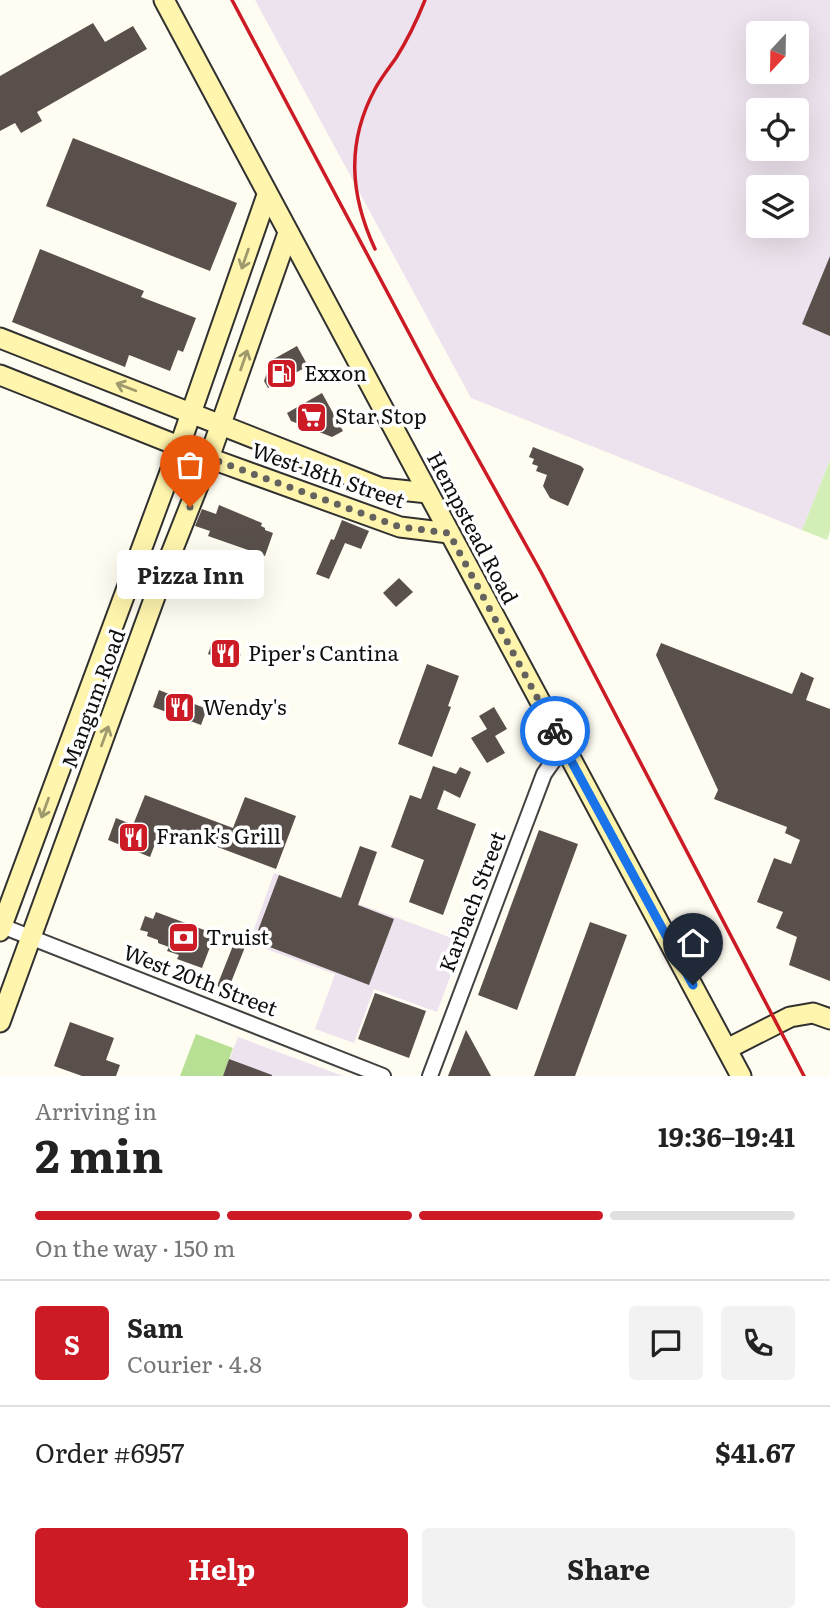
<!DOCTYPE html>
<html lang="en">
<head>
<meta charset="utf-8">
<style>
	:root { --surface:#fff; --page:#f2f2f2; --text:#222; --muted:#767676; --line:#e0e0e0; --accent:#cc1b25 }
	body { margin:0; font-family:Literata,serif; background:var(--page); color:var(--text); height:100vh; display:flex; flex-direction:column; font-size:26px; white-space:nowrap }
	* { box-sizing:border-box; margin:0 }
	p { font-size:23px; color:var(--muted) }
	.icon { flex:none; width:38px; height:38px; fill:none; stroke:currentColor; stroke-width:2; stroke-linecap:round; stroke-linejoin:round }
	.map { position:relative; height:1076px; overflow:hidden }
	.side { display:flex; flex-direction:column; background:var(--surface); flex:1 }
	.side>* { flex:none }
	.needle { width:46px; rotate:202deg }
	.buttons { position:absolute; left:746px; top:21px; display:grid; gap:14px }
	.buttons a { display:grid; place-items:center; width:63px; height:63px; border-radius:7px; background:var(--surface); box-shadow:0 7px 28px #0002; font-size:35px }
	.pin { position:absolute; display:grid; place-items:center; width:60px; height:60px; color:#fff; margin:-72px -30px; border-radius:50% 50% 50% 0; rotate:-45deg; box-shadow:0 0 7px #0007 }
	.pin .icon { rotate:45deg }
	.courier { position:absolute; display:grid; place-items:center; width:70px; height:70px; margin:-35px; border:5px solid #1a73e8; border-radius:50%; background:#fff; color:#222; box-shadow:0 2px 9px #0007 }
	.bubble { position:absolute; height:49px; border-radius:7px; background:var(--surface); box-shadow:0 7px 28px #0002; font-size:23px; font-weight:700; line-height:49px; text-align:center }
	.headline em { font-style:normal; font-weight:700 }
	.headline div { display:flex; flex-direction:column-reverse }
	.headline { display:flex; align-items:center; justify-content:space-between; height:119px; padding:0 35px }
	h1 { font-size:46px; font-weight:700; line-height:52px }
	.bar { display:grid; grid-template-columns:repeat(4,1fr); gap:10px 7px; align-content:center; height:84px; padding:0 35px }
	.bar i { height:9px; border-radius:5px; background:var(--line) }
	.bar .on { background:var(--accent) }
	.bar p { grid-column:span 4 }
	.line { display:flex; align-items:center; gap:18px; padding:0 35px; border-top:2px solid var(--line) }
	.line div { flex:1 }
	.round { display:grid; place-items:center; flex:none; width:74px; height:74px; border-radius:7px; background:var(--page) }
	.cta { display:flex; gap:14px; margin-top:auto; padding:14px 35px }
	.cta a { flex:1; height:80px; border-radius:7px; background:var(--accent); color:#fff; font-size:28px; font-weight:700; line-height:80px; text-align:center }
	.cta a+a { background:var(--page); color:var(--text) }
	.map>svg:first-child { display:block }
	.industrial { fill:#ede3ee; fill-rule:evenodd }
	.green { fill:#d4eeb7 }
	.forest { fill:#b8e095 }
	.building { fill:#59504b }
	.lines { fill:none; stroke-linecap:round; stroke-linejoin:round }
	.minor-casing { stroke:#424242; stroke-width:18 }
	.secondary-casing { stroke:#313131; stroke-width:23 }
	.minor { stroke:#fff; stroke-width:14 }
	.secondary { stroke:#fff5ad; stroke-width:19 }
	.rail { stroke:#cc1b25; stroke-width:3.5 }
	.oneway { stroke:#9f996e }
	.done { stroke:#63625e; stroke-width:7; stroke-dasharray:0 12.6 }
	.route { stroke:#1a73e8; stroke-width:9 }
	.labels { text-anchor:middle; stroke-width:7; stroke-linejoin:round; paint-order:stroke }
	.poi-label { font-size:21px; fill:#0f0f0f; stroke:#fff; text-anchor:start }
	.street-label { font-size:21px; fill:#0f0f0f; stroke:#fff }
</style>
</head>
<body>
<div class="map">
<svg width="830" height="1076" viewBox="0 0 830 1076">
	<rect width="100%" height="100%" fill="#fffcf2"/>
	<g class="industrial">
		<path d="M255 0H830V460L802 530 471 398ZM758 33H796V72H758ZM758 110H796V149H758ZM758 187H796V226H758Z"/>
		<polygon points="274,873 463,942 437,1012 374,989 354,1043 315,1029 335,974 249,943"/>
		<polygon points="238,1037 343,1076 223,1076"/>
	</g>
	<polygon class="green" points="830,460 830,531 827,540 802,530"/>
	<polygon class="forest" points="196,1034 233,1048 223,1076 180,1076"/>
	<g class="building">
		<polygon points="93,23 105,42 133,26 147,49 37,112 42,121 21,133 15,123 0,131 0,76"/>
		<polygon points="73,138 237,203 210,271 46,206"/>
		<polygon points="40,249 144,291 141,297 196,318 183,352 178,350 170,371 129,355 125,367 12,322"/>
		<polygon points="830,256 830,336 802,324"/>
		<polygon points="297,346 308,366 268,388 264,381 272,360"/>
		<polygon points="322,393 343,431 332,437 291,421 287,413"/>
		<polygon points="533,447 581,466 584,469 568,506 550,498 543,486 547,475 536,471 538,466 532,464 534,459 529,457"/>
		<polygon points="219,505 262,523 261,526 265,528 265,530 273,533 265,556 208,536 210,531 195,526 202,509 216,514"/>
		<polygon points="342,520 369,531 361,549 345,543 329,579 316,574 331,539 334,540"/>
		<polygon points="399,578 413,592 396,607 383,593"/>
		<polygon points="212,643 241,654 237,665 208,654"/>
		<polygon points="661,643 792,694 801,672 814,678 806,700 830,709 830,981 789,965 797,937 776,928 783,912 757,902 774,858 791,864 800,840 785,833 787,827 714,799 718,790 656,655"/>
		<polygon points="427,664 459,676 448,706 451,707 432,757 398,744"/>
		<polygon points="159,690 207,709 201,725 153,707"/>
		<polygon points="494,707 507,729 495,736 505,753 487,763 471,738 487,729 479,716"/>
		<polygon points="433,766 456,774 460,767 471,772 460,798 444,790 437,809 476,824 443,915 409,902 424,860 391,847 410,795 421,799"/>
		<polygon points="145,795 233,828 245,797 296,816 276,869 162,826 150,857 108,840 116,818 133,825"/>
		<polygon points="539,830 578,844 517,1010 478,995"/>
		<polygon points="360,846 377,852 358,905 394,919 369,985 254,941 279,875 341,898"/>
		<polygon points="156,912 215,934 202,968 177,959 179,955 167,951 169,947 158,943 158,940 147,936 148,932 140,930 145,916 153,919"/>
		<polygon points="590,922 627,935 575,1076 534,1076"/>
		<polygon points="236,938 247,942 228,990 217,986"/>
		<polygon points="375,993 426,1011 409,1058 358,1039"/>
		<polygon points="70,1022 114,1038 106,1060 120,1065 116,1076 82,1076 54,1066"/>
		<polygon points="466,1030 491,1076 448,1076"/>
		<polygon points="229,1059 272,1075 272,1076 223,1076"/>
	</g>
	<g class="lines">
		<defs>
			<g id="minor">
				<polyline points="2,926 383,1076"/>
				<polyline points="430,1076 544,774 563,747"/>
			</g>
			<g id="secondary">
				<polyline points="164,0 741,1076"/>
				<polyline points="0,338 381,488 428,493"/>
				<polyline points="0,375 209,458 400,527 449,533"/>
				<polyline points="0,931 180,445 267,195"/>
				<polyline points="0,1022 165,569 209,458 288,233"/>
				<polyline points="727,1049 790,1017 813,1013 830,1019"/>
			</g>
		</defs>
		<use href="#minor" class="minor-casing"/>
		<use href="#secondary" class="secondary-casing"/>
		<use href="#minor" class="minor"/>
		<use href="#secondary" class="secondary"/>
		<g class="rail">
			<polyline points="232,0 434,380 541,572 804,1076"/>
			<path d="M375 249C350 195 346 143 375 89 381 78 389 68 396 58 408 39 417 20 425 0"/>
		</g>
	</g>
	<defs><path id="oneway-shaft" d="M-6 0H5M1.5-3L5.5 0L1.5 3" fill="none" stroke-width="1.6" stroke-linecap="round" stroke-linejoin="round" transform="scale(1.75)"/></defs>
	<g class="oneway">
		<use href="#oneway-shaft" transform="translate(245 259) rotate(109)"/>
		<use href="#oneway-shaft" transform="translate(244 360) rotate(-71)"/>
		<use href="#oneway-shaft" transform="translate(126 387) rotate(-159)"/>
		<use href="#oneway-shaft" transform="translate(105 736) rotate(-70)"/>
		<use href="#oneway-shaft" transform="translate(45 808) rotate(110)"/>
	</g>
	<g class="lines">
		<polyline class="done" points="190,507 209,458 400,527 449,533 555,731"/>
		<polyline class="route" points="555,731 693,985"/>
	</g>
	<defs>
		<symbol id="fuel-square" viewBox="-11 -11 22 22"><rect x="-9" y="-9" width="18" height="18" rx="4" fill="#cc1b25" stroke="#fff"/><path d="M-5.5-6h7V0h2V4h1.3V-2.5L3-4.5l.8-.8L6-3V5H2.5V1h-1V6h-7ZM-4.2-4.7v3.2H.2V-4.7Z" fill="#fff"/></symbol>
		<symbol id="supermarket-square" viewBox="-11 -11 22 22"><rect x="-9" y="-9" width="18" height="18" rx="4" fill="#cc1b25" stroke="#fff"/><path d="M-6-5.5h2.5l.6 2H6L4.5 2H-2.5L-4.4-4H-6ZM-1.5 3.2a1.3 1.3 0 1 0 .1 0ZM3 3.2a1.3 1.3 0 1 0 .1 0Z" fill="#fff"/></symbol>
		<symbol id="restaurant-square" viewBox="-11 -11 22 22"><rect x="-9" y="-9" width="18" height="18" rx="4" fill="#cc1b25" stroke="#fff"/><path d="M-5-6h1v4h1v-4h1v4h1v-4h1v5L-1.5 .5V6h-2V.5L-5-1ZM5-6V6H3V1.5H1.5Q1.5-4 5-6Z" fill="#fff"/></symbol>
		<symbol id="bank-square" viewBox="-11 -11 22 22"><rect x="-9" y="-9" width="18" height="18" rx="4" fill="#cc1b25" stroke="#fff"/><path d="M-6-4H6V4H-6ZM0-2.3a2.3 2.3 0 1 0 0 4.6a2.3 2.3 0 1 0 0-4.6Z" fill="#fff"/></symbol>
	</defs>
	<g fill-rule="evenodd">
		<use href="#fuel-square" x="264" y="356" width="35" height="35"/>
		<use href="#supermarket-square" x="294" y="400" width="35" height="35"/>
		<use href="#restaurant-square" x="208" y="636" width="35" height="35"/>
		<use href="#restaurant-square" x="162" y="690" width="35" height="35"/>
		<use href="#restaurant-square" x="116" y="820" width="35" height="35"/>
		<use href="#bank-square" x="166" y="920" width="35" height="35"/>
	</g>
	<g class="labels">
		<g class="poi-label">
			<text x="304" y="381">Exxon</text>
			<text x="335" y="424">Star Stop</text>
			<text x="248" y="661">Piper's Cantina</text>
			<text x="203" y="715">Wendy's</text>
			<text x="156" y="844">Frank's Grill</text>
			<text x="206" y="945">Truist</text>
		</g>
		<g class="street-label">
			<text transform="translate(328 476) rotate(19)" y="7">West 18th Street</text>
			<text transform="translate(472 528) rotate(62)" y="7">Hempstead Road</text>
			<text transform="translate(94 699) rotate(-70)" y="7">Mangum Road</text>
			<text transform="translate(473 902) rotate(-69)" y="7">Karbach Street</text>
			<text transform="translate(200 981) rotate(21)" y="7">West 20th Street</text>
		</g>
	</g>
</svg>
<div class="buttons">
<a><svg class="needle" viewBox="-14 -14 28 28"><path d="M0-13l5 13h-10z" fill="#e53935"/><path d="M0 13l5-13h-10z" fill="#767676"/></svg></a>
<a><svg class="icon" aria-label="locate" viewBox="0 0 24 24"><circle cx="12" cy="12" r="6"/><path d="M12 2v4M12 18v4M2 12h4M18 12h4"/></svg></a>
<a><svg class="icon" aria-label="layers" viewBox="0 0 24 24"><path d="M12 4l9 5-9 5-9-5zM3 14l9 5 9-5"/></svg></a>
</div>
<div class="pin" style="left:190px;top:507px;background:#ea580c"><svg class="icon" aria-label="bag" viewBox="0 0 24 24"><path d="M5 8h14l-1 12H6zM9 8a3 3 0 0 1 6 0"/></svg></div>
<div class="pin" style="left:693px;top:985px;background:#1f2937"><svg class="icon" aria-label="home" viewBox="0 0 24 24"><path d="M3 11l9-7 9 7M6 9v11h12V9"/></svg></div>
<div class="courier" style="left:555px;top:731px"><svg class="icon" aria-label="bike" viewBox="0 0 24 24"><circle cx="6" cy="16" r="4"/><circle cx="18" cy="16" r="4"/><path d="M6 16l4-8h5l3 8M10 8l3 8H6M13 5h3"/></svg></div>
<div class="bubble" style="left:117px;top:550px;width:147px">Pizza Inn</div>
</div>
<section class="side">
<div class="headline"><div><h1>2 min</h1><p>Arriving in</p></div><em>19:36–19:41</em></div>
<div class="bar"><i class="on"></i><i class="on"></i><i class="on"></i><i></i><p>On the way · 150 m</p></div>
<div class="line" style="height:126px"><b class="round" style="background:var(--accent);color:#fff">S</b><div><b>Sam</b><p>Courier · 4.8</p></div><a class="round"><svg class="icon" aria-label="chat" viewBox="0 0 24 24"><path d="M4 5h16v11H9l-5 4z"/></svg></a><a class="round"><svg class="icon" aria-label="phone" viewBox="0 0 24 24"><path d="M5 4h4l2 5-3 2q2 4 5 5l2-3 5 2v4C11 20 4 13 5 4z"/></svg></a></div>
<div class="line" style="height:91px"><div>Order #6957</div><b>$41.67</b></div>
<div class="cta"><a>Help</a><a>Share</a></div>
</section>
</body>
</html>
